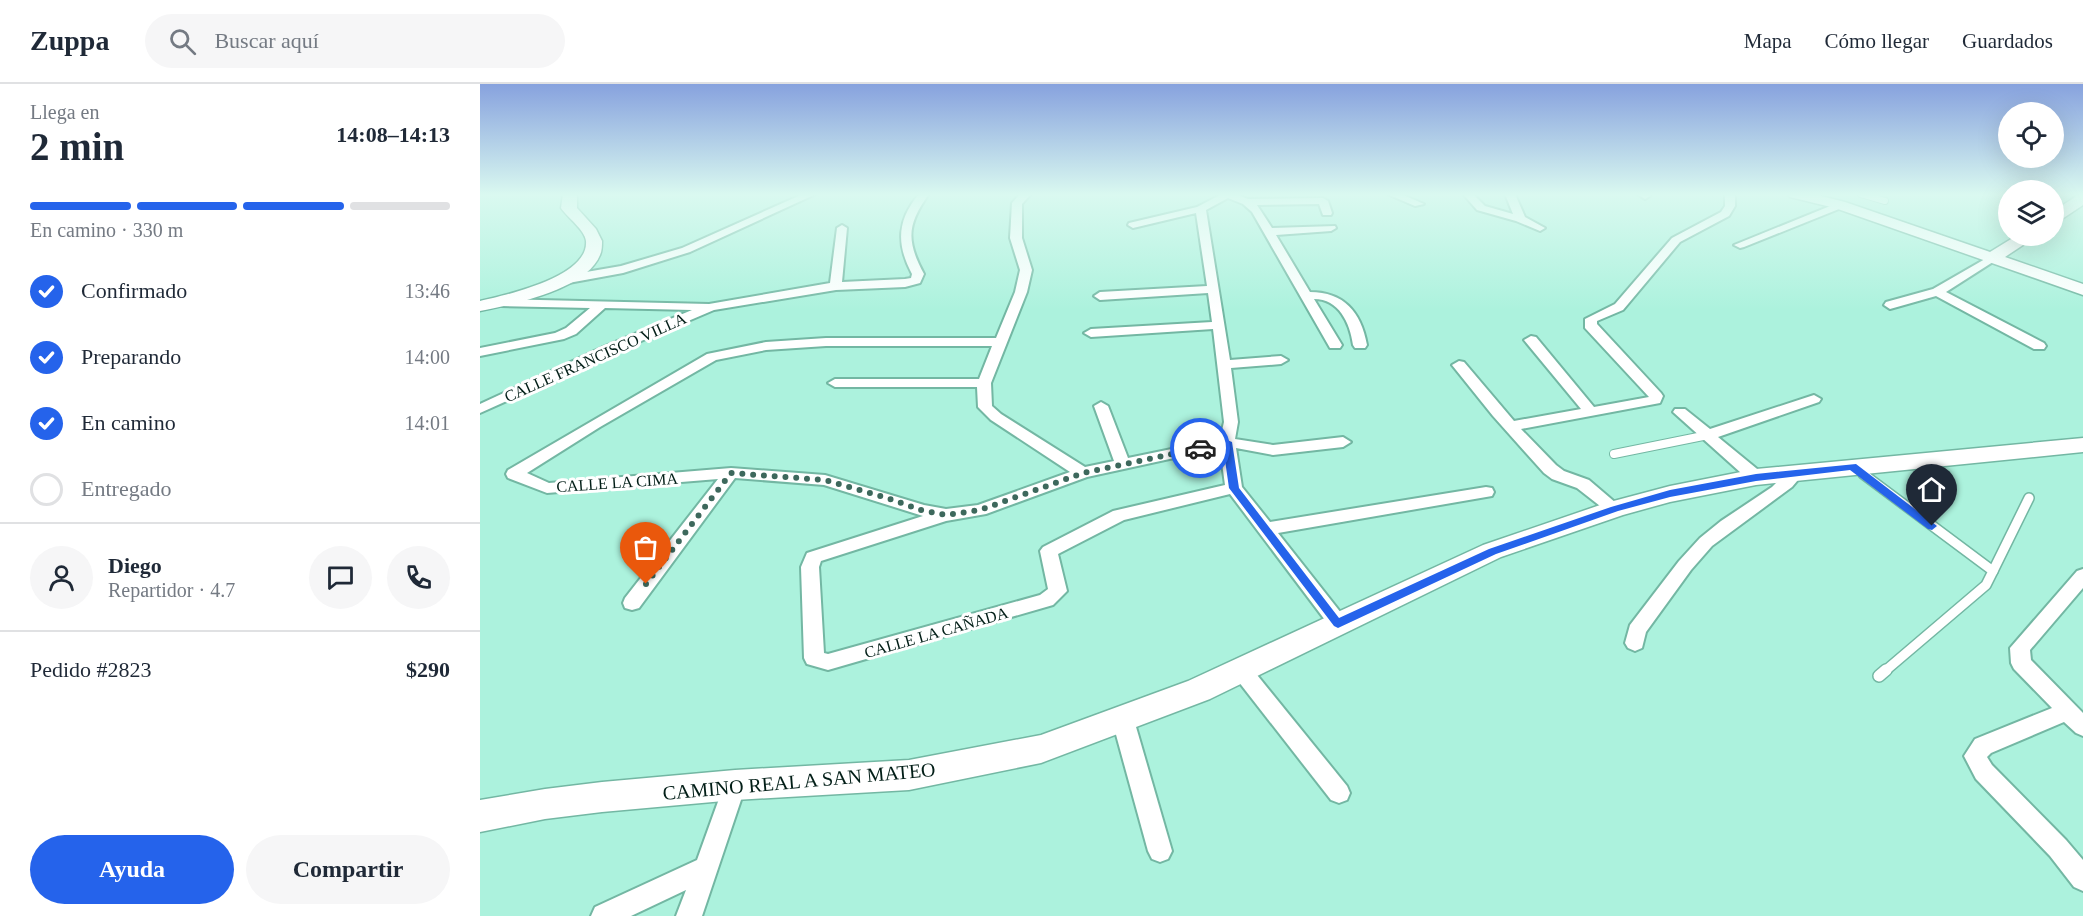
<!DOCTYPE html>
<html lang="es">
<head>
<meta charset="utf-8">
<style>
	:root { --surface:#fff; --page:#f6f6f7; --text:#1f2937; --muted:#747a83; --line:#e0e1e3; --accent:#2563eb }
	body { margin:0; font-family:"Times New Roman",serif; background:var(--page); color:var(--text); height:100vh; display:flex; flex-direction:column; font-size:22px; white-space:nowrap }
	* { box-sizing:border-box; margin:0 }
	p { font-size:20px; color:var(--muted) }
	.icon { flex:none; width:33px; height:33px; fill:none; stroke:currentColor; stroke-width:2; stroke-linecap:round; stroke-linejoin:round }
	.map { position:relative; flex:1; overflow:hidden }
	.drawer { display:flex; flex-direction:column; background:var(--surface); width:480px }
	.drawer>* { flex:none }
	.fabs { position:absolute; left:1518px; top:18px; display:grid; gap:12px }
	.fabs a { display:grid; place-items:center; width:66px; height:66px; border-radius:50%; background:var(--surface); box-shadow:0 6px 24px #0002; font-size:30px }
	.pin { position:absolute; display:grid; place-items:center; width:51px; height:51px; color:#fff; margin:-62px -26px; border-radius:50% 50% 50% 0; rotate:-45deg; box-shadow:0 0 6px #0007 }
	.pin .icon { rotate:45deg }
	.courier { position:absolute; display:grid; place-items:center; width:60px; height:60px; margin:-30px; border:4px solid #2563eb; border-radius:50%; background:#fff; color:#222; box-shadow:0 2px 8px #0007 }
	.summary em { font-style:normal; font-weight:800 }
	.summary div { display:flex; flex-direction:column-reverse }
	.summary { display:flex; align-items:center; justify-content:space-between; height:102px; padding:0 30px }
	h1 { font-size:39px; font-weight:800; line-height:45px }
	.bar { display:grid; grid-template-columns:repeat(4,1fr); gap:9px 6px; align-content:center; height:72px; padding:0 30px }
	.bar i { height:8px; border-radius:4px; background:var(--line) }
	.bar .on { background:var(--accent) }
	.bar p { grid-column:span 4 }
	.line { display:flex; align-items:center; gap:15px; padding:0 30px; border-top:2px solid var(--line) }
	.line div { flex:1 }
	.round { display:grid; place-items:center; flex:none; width:63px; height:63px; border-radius:32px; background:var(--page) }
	ol { padding:0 30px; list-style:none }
	li { display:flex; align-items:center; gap:18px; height:66px }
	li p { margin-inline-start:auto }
	li .icon { padding:6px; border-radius:50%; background:var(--accent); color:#fff; stroke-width:4 }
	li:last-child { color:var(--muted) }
	li i { width:33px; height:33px; border:3px solid var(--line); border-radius:50% }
	.action { display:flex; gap:12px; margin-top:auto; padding:12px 30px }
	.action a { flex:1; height:69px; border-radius:36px; background:var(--accent); color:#fff; font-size:24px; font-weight:800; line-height:69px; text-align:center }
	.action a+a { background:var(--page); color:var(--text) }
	header { display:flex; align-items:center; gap:36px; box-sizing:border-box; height:84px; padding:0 30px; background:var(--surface); border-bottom:2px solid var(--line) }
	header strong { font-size:28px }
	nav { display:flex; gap:33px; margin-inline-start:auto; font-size:21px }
	.search { width:420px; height:54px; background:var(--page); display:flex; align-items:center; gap:15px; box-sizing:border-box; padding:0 21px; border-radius:33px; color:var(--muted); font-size:22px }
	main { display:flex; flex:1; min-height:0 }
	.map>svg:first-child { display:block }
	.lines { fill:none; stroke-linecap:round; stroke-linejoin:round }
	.lane-far3-casing { stroke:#73b7a3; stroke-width:8 }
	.lane-far2-casing { stroke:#73b7a3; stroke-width:10 }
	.lane-far1-casing { stroke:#73b7a3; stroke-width:12 }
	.lane-casing { stroke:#73b7a3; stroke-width:14 }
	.street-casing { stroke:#73b7a3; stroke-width:4 }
	.secondary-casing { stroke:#73b7a3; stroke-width:3 }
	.lane-far3 { stroke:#fff; stroke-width:6 }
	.lane-far2 { stroke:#fff; stroke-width:8 }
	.lane-far1 { stroke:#fff; stroke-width:9 }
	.lane { stroke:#fff; stroke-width:11 }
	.street { fill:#fff; fill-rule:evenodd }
	.secondary { fill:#fff; fill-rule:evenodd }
	.route { fill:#2563eb }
	.done { stroke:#3d685c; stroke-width:6; stroke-dasharray:0 10.8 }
	.labels { text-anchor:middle; stroke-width:6; stroke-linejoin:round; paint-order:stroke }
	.street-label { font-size:16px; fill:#021e17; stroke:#fff }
	.near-street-label { font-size:20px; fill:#021e17; stroke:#fff }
</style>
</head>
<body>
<header>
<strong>Zuppa</strong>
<div class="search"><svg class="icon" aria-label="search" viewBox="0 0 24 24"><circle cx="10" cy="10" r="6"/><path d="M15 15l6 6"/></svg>Buscar aquí</div>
<nav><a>Mapa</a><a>Cómo llegar</a><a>Guardados</a></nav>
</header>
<main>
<section class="drawer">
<div class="summary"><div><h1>2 min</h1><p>Llega en</p></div><em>14:08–14:13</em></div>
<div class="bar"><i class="on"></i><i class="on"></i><i class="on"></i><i></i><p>En camino · 330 m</p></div>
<ol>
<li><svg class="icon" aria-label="check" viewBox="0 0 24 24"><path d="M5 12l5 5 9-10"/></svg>Confirmado<p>13:46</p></li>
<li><svg class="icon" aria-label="check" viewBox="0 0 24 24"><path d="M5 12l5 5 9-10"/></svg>Preparando<p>14:00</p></li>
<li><svg class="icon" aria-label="check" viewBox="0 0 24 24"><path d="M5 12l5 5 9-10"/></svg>En camino<p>14:01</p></li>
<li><i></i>Entregado</li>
</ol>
<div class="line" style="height:108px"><a class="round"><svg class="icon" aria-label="person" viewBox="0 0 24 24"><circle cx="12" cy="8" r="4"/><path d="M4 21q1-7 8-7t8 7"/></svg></a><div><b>Diego</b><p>Repartidor · 4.7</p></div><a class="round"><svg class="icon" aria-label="chat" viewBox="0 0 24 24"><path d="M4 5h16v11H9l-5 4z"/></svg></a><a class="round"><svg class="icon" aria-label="phone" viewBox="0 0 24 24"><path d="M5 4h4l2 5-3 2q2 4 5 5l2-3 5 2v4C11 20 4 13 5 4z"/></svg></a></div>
<div class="line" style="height:78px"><div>Pedido #2823</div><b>$290</b></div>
<div class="action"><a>Ayuda</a><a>Compartir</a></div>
</section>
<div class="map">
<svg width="1603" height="832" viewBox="0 0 1603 832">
	<rect width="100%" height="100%" fill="#acf2dd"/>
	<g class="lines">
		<defs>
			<polyline id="lane-far3" points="1381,110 1405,117"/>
			<g id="lane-far2">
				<polyline points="1134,370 1228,351"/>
				<polyline points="1374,383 1385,391"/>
			</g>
			<g id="lane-far1">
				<polyline points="1383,390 1513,487 1506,501 1405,587"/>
				<polyline points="1513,487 1549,414"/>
			</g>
			<polyline id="lane" points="1399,592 1406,586"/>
			<g id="street">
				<polygon points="323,110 336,110 210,168 143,189 83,200 77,196 83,192 141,182 202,164"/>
				<path d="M439 110H449C427 140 426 157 444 190L440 199 425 203 356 206 234 226 133 269 0 329V320L123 263 212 226 125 224 96 250 84 255 0 272V264L75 249 86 244 110 224 21 222 15 218 17 215 229 220 350 199 357 144 362 141 367 144 362 198 425 195 431 194 432 190C416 160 417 136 439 110Z"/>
				<path d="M540 110H551L542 120V154L552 186 547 208 511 299 512 322 521 330 605 383 634 377 614 322 621 318 628 322 648 374 740 355 744 338 733 245 611 253 604 249 611 245 732 238 728 209 620 216 614 212 620 208 727 202 716 129 653 144 648 141 649 139 717 123 742 110H755L768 115 843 114 848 117 852 129 851 131H843L839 120 777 121 792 144 855 142 856 144 851 147 796 151 830 208C864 208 881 228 887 261L885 264H875L873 261C870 239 859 215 834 215L862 261 860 264H850L772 128 763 120 748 114 726 126 750 276 801 272 808 276 801 280 751 284 758 338 755 355 793 361 863 353 871 358 863 363 793 371 756 364 762 403 790 438 1006 403 1012 404 1014 408 1012 412 798 449 865 534 868 539 865 544 858 546 851 544 750 410 644 436 578 470 587 507 573 521 348 586 327 580 324 574 321 483 327 469 443 432 344 401 255 394 159 524 152 526 145 524 143 519 145 514 238 395 67 409 28 394 26 390 28 386 227 270 286 258 346 254H516L535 208 540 186 530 154 532 119ZM346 262H512L499 295H355L348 299 355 303H497L498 323 511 336 590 388 498 421 466 425 444 421 345 391 251 384 69 399 47 389 120 343 236 276 286 266ZM740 364 745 401 633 427 563 463 560 467 568 505 560 511 348 570 344 569 339 483 341 477 466 437 506 430 607 393Z"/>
				<polygon points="907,110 921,110 944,120 935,122"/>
				<polygon points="983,110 993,110 1005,122 1033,130 1025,110 1035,110 1045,133 1065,144 1060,147 1036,137 997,126"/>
				<polygon points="1157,110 1169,110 1170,112 1165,115"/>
				<polygon points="1245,110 1255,110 1255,122 1249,132 1200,158 1143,226 1117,237 1117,240 1181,309 1183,312 1180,319 1041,345 1076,381 1084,387 1109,396 1143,425 1141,429 1129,429 1097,404 1072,395 1064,389 1013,332 972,281 979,277 984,278 1034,337 1101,325 1044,256 1051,252 1056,253 1114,323 1169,313 1105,244 1105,235 1135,220 1192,154 1241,128 1245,122"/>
				<polygon points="1360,118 1365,121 1364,123 1264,163 1260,164 1254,161"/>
				<polygon points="1512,171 1518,174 1516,176 1466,208 1564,259 1566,262 1564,265 1554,265 1456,212 1410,225 1404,221 1406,218 1453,205"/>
				<polygon points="1334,311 1341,315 1339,318 1238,353 1282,389 1284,393 1282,397 1270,397 1193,328 1195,325 1205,325 1230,345"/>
				<polygon points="1315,385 1323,390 1312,403 1232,462 1211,486 1166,548 1162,564 1155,567 1148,564 1145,559 1150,541 1199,477 1220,454 1241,437 1292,403 1309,386"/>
				<polygon points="1603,485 1603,504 1550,566 1551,576 1603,629 1603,652 1596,649 1584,638 1511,669 1507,673 1512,681 1586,756 1603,776 1603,807 1594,803 1570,772 1496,695 1484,672 1495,655 1572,624 1534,585 1531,579 1530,564 1597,487"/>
				<polygon points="762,579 769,581 867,702 870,709 867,716 859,719 851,716 755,593 752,587 755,581"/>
				<polygon points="643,627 650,630 654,636 692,767 688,775 680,778 672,775 668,767 632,636 636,630"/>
				<polygon points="255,691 263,694 266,701 222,832 196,832 206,806 151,832 111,832 115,823 217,776 244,701 247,694"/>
			</g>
			<g id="secondary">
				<path d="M83 110H97V124L116 145 122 157C122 161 122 167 120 171 106 206 33 220 0 227V217C26 211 109 193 106 157 105 146 87 133 81 124Z"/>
				<polygon points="1308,110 1333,110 1365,118 1510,168 1536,152 1554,152 1552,155 1525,173 1603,200 1603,211 1355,124 1310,113"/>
				<polygon points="1603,110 1603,121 1579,137 1574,139 1574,127 1598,111"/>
				<polygon points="1603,354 1603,368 1276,401 1190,418 1143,431 1021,473 730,615 561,679 429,706 255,716 122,728 65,735 0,748 0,716 65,705 122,698 255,686 429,676 561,651 708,597 1003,461 1126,419 1190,402 1276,385"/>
			</g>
		</defs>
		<use href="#lane-far3" class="lane-far3-casing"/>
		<use href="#lane-far2" class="lane-far2-casing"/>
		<use href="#lane-far1" class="lane-far1-casing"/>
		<use href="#lane" class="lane-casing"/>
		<use href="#street" class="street-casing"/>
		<use href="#secondary" class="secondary-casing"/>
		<use href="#lane-far3" class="lane-far3"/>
		<use href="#lane-far2" class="lane-far2"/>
		<use href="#lane-far1" class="lane-far1"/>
		<use href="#lane" class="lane"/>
		<use href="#street" class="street"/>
		<use href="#secondary" class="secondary"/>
	</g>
	<linearGradient id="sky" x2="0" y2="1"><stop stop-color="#87a2de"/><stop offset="0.49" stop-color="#daf9f0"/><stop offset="1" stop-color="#daf9f0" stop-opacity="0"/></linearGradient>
	<rect width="1603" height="226" fill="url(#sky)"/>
	<polygon class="route" points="747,356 752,358 759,404 859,534 1009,465 1131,423 1190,406 1276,390 1376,380 1457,442 1452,446 1448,445 1370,386 1276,397 1190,413 1138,427 1016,470 858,544 854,542 749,404 743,362 720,367 715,364"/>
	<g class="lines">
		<polyline class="done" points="166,500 251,389 345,396 407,414 441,426 466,431 500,426 603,389 720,364"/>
	</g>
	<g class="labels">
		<g class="street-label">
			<text transform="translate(115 273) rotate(-24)" y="6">CALLE FRANCISCO VILLA</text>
			<text transform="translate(137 398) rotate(-4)" y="6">CALLE LA CIMA</text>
			<text transform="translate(456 548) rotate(-16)" y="6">CALLE LA CAÑADA</text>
		</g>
		<g class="near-street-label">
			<text transform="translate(319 697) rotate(-5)" y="7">CAMINO REAL A SAN MATEO</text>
		</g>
	</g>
</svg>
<div class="fabs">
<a><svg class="icon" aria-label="locate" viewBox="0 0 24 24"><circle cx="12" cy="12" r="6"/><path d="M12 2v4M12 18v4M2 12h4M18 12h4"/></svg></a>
<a><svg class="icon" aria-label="layers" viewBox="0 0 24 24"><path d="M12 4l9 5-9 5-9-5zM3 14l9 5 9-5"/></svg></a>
</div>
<div class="pin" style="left:166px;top:500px;background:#ea580c"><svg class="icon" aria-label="bag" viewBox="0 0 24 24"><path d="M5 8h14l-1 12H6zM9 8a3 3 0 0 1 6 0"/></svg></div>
<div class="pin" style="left:1452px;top:442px;background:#1f2937"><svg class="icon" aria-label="home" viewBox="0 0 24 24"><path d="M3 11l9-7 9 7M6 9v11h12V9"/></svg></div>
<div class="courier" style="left:720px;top:364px"><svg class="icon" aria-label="car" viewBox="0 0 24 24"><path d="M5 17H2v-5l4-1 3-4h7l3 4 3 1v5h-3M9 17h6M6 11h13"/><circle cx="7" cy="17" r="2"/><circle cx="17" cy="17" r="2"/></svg></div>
</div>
</main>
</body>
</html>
